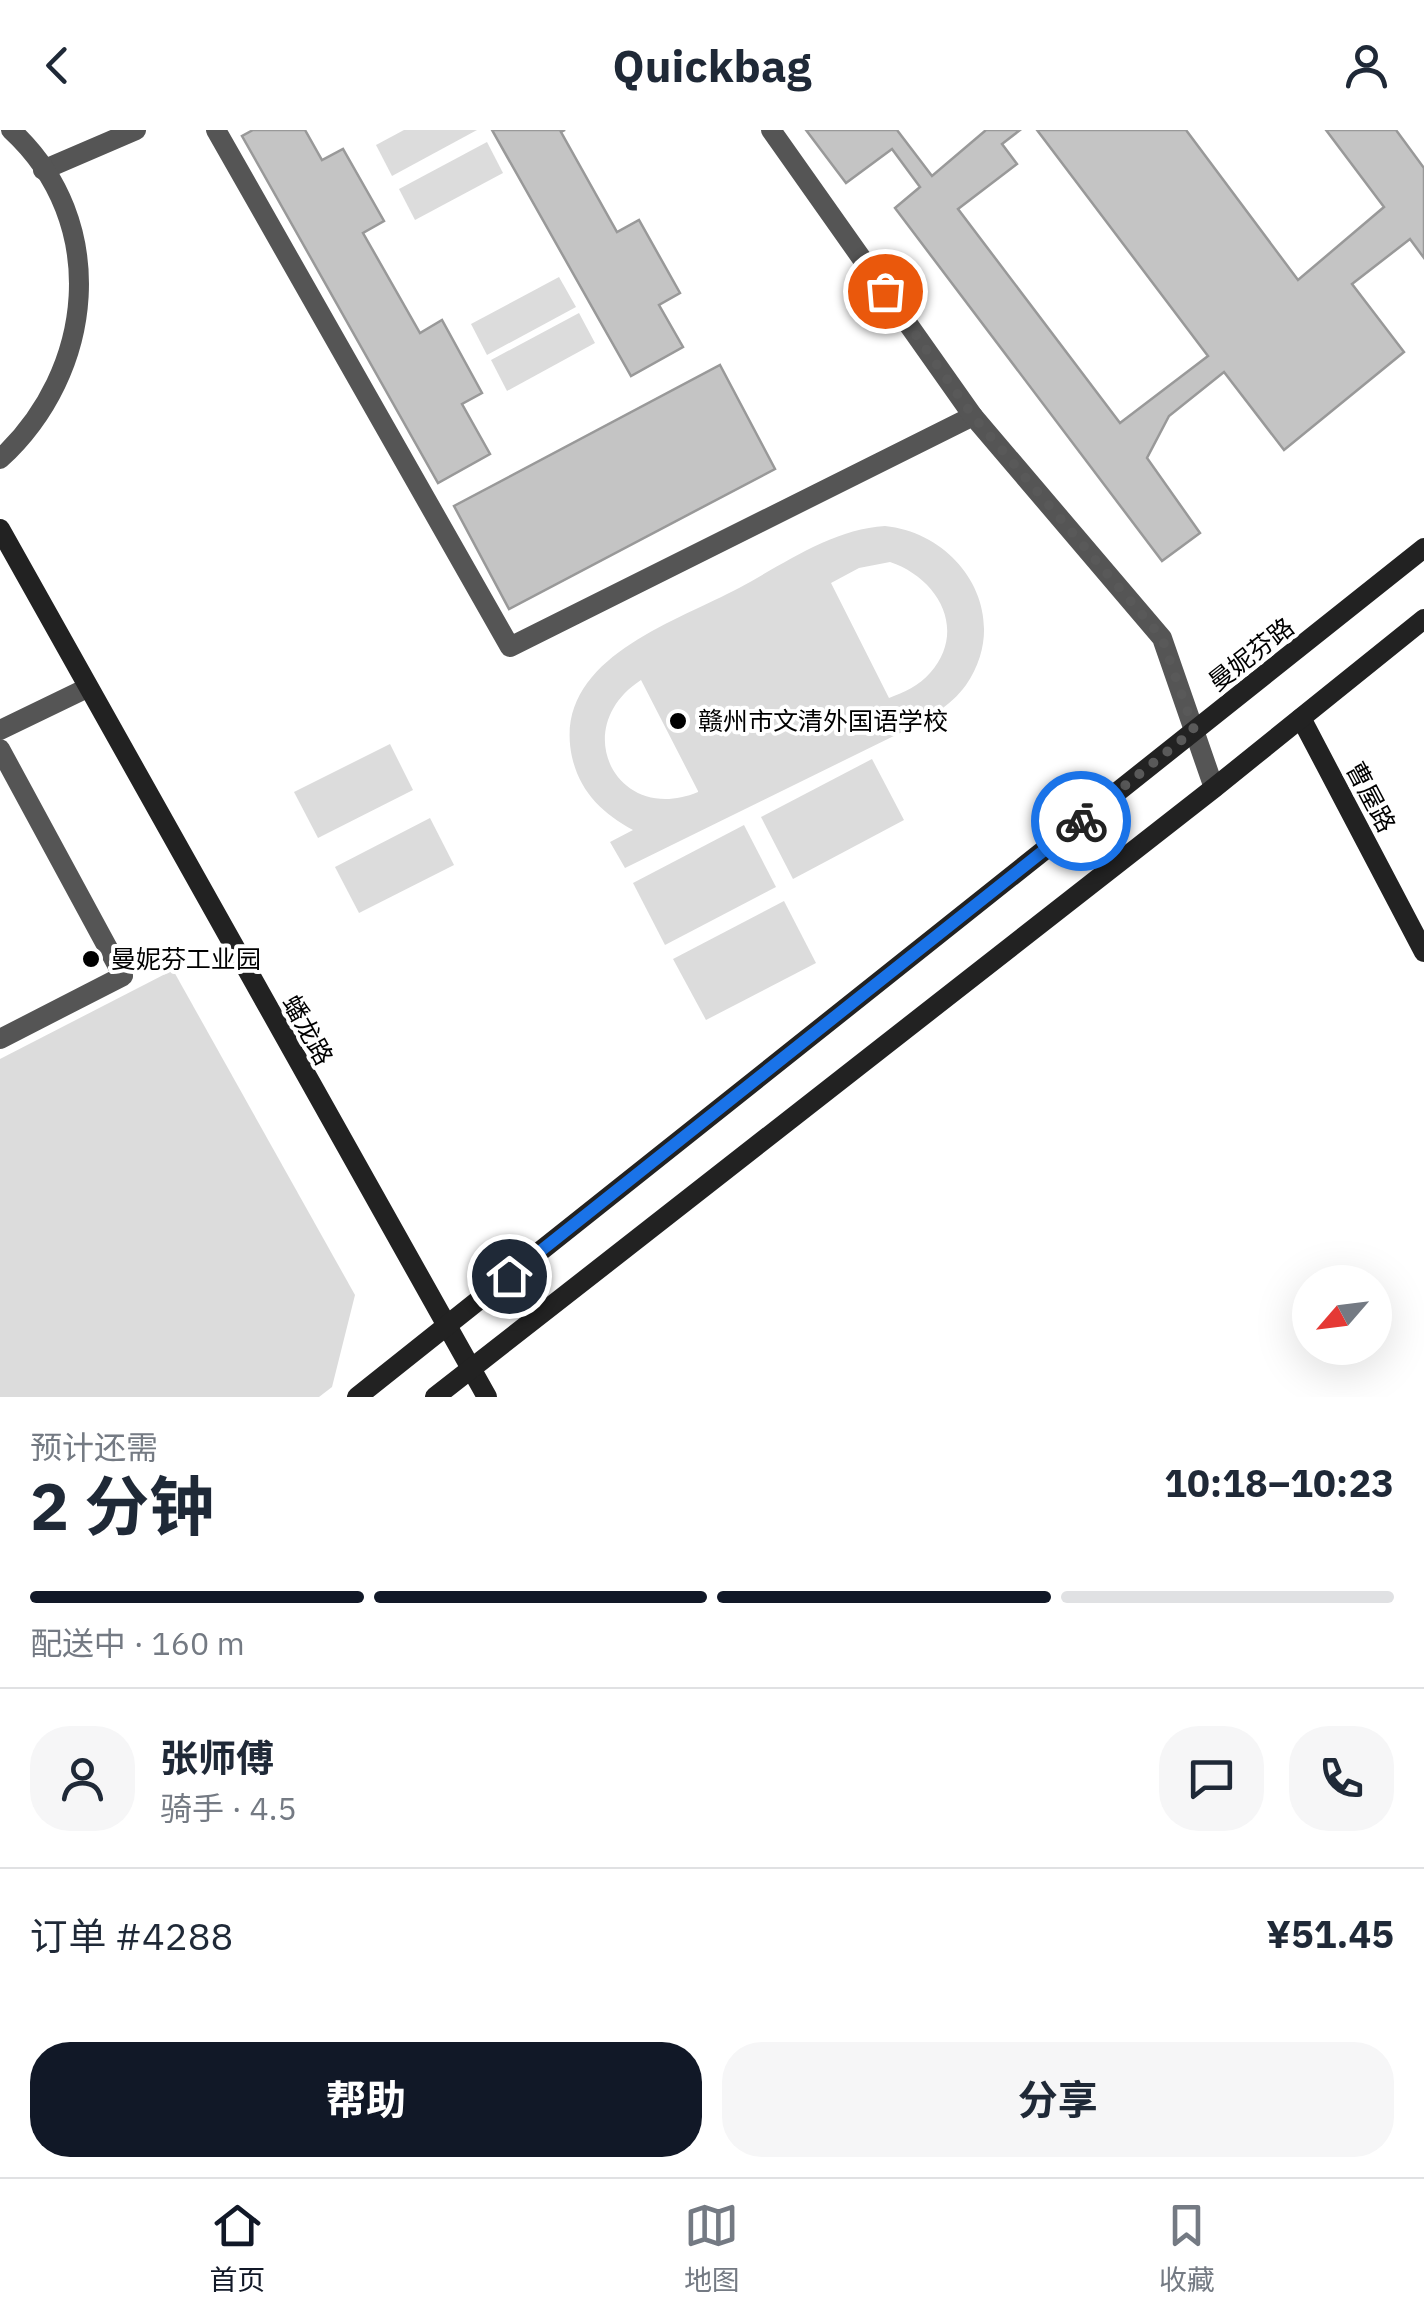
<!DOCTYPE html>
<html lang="zh">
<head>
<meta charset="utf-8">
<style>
	:root { --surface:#fff; --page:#f6f6f7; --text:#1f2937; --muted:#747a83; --line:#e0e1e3; --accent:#111827 }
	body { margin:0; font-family:"IBM Plex Sans","Noto Sans SC",sans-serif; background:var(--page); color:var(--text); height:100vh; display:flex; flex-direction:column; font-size:38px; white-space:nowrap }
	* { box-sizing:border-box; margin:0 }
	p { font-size:32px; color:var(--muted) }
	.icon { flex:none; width:55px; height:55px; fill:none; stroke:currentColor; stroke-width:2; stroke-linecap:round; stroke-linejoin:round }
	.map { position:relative; height:1267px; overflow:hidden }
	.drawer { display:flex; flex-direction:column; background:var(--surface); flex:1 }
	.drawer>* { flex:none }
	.needle { width:65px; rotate:242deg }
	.buttons { position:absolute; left:1292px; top:1135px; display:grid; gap:20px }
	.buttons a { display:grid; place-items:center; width:100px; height:100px; border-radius:50%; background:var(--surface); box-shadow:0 10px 40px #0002; font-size:50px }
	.pin { position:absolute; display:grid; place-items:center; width:85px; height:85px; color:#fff; margin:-42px; border:5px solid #fff; border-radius:50%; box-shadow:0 2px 10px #0007 }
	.courier { position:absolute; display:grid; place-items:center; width:100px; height:100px; margin:-50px; border:8px solid #1a73e8; border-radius:50%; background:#fff; color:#222; box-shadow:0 2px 12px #0007 }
	.overview em { font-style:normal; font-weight:700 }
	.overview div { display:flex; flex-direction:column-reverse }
	.overview { display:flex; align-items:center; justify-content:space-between; height:170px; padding:0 30px }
	h1 { font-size:65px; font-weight:700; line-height:75px }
	.bar { display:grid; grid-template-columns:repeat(4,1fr); gap:15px 10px; align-content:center; height:120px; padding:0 30px }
	.bar i { height:12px; border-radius:8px; background:var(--line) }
	.bar .active { background:var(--accent) }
	.bar p { grid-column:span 4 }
	.line { display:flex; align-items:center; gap:25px; padding:0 30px; border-top:2px solid var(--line) }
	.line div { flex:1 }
	.round { display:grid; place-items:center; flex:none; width:105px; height:105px; border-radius:40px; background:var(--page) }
	.primary-button { display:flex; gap:20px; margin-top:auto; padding:20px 30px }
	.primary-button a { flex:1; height:115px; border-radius:40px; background:var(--accent); color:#fff; font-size:40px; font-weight:700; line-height:115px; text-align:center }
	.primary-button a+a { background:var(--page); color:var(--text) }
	header { display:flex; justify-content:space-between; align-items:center; height:130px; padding:0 30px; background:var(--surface); font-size:45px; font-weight:700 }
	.dock { display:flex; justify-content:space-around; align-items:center; height:140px; border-top:2px solid var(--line); background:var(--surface); font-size:28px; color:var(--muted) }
	.dock a { display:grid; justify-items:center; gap:5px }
	.dock .active { color:var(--accent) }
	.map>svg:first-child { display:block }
	.green { fill:#dcdcdc; fill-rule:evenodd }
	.building { fill:#c4c4c4; stroke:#999; stroke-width:2.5 }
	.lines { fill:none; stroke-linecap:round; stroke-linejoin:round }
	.street { stroke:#555; stroke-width:20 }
	.secondary { stroke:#222; stroke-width:20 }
	.done { stroke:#595959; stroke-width:10; stroke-dasharray:0 18 }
	.route { stroke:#1a73e8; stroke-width:12 }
	.poi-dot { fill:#000; stroke:#fff; stroke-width:4 }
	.labels { text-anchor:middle; stroke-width:8; stroke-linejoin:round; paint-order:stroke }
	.street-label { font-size:25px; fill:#000; stroke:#fff }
	.poi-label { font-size:25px; fill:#000; stroke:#fff; text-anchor:start }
</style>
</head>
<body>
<header><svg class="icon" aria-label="back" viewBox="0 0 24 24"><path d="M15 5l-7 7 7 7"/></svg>Quickbag<svg class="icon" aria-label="person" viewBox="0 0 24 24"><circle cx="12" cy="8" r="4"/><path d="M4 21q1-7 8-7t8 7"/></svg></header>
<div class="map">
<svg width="1424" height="1267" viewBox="0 0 1424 1267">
	<rect width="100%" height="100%" fill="#fff"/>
	<g class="green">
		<polygon points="404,0 477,0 392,46 376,15"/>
		<polygon points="487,12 503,43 415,90 399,59"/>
		<polygon points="559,147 576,177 487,225 471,194"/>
		<polygon points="579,183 595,213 507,261 491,230"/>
		<path d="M885 396C962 404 1013 487 966 555 950 577 927 589 904 601L625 738 610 712 633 700C602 683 580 662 572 627 551 530 673 493 739 458 785 433 833 399 885 396ZM890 432C938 448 968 500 930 543 919 556 904 562 889 568L831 453 859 438ZM641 550 698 661V662C617 696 567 598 641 550Z"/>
		<polygon points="390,614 413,660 318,708 294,662"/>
		<polygon points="872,629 904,690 793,749 761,687"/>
		<polygon points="430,688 454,735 359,783 335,737"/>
		<polygon points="744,695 776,757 665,815 633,753"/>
		<polygon points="784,771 816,833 706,890 673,829"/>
		<polygon points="173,840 355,1165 332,1257 319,1267 0,1267 0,929"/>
	</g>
	<g class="building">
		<polygon points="253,0 305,0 322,30 343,19 384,91 363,103 420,203 442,190 482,263 462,274 490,324 438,353 242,6"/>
		<polygon points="492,0 565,0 561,2 617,102 639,90 680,163 659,175 683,217 631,246"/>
		<polygon points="806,0 897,0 932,46 986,0 1020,0 1002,14 1017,34 958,79 1120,293 1208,226 1037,0 1186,0 1298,150 1384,77 1326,0 1396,0 1424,38 1424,128 1410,109 1352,154 1404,222 1284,320 1224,242 1169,286 1147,328 1200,403 1162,431 895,78 920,57 892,19 846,53"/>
		<polygon points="720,235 775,339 509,479 454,376"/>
	</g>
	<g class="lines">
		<g class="street">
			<polyline points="216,0 510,517 973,286 1162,508 1214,658"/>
			<polyline points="771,0 973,286"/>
			<polyline points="43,40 136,0"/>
			<path d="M0 329C95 242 111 92 11 0"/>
			<polyline points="0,600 87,558"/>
			<polyline points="0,619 123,846 0,909"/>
		</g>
		<g class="secondary">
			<polyline points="0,399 487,1267"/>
			<polyline points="1301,588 1424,822"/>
			<polyline points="357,1267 1424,418"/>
			<polyline points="435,1267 1214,658 1424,489"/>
		</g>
	</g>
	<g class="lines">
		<polyline class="done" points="885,161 973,286 1162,508 1194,600 1081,691"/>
		<polyline class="route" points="509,1146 1081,691"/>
	</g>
	<g class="poi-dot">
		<circle cx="678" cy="591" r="10"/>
		<circle cx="91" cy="829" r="10"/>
	</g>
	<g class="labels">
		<g class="street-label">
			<text transform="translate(1251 524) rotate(-38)" y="9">曼妮芬路</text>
			<text transform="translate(1371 667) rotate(62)" y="9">曹屋路</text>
			<text transform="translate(308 900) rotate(61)" y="9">蟠龙路</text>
		</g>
		<g class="poi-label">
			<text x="698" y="600">赣州市文清外国语学校</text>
			<text x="111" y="838">曼妮芬工业园</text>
		</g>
	</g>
</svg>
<div class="buttons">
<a><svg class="needle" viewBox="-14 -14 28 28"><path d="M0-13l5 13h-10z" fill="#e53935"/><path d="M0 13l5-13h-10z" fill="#747a83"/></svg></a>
</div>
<div class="pin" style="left:885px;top:161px;background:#ea580c"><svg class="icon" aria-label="bag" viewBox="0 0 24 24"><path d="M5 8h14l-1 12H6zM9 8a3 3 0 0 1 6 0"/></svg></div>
<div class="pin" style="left:509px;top:1146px;background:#1f2937"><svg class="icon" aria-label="home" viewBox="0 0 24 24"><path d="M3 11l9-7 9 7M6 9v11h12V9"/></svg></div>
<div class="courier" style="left:1081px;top:691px"><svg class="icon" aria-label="bike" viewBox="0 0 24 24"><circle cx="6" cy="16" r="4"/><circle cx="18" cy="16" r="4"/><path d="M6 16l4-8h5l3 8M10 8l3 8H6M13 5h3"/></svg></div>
</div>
<section class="drawer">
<div class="overview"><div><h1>2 分钟</h1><p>预计还需</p></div><em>10:18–10:23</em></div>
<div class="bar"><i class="active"></i><i class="active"></i><i class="active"></i><i></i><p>配送中 · 160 m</p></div>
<div class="line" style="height:180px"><a class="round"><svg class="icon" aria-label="person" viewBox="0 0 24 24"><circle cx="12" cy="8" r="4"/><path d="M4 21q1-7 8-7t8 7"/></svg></a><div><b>张师傅</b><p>骑手 · 4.5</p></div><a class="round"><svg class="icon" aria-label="chat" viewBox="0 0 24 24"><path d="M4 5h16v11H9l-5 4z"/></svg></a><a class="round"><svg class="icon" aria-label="phone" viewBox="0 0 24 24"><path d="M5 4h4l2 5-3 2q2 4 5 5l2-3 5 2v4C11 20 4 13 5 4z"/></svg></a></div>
<div class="line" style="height:130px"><div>订单 #4288</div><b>¥51.45</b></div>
<div class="primary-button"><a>帮助</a><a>分享</a></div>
</section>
<nav class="dock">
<a class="active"><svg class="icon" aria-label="home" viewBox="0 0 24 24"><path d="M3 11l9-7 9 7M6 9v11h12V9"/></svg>首页</a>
<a><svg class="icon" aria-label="map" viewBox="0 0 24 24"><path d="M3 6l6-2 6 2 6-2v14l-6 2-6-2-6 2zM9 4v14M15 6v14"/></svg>地图</a>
<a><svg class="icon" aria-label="saved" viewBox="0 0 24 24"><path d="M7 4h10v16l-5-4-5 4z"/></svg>收藏</a>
</nav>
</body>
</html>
